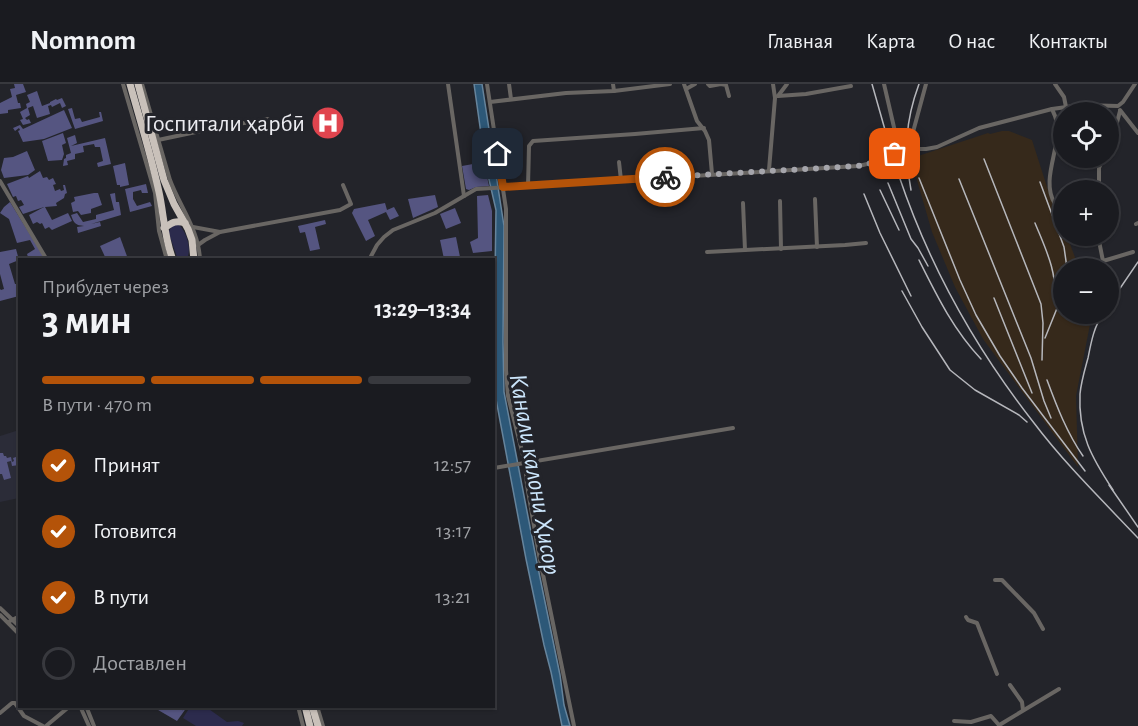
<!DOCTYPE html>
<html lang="ru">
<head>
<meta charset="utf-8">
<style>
	:root { --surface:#1a1b20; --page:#232429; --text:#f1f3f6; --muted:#9fa1a5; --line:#38393e; --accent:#b45309 }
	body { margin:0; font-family:"Alegreya Sans",sans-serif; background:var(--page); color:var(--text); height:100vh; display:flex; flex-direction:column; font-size:22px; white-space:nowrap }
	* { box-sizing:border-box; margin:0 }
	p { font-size:20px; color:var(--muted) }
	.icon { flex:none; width:33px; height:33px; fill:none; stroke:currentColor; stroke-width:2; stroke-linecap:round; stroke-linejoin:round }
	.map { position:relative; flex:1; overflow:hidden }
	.side { position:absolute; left:18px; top:174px; width:477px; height:450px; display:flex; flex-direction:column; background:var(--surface); border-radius:0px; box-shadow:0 2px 4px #0004,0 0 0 2px var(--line) }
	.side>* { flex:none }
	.tools { position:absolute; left:1053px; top:18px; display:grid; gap:12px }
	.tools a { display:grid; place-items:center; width:66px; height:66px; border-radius:50%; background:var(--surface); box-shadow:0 2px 4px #0004,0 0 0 2px var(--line); font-size:30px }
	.pin { position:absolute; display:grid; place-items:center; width:51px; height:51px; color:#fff; margin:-26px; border-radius:12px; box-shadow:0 3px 9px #0006 }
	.courier { position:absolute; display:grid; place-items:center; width:60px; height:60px; margin:-30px; border:4px solid #b45309; border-radius:50%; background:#fff; color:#222; box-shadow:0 2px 8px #0007 }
	.overview em { font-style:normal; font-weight:700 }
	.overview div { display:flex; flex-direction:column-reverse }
	.overview { display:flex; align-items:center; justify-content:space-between; height:102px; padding:0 24px }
	h1 { font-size:39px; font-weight:700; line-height:45px }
	.bar { display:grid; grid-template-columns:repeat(4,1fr); gap:9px 6px; align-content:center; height:72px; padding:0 24px }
	.bar i { height:8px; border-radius:4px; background:var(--line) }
	.bar .selected { background:var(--accent) }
	.bar p { grid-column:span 4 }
	ol { padding:0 24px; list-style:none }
	li { display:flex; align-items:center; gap:18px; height:66px }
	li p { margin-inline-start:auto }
	li .icon { padding:6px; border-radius:50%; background:var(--accent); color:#fff; stroke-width:4 }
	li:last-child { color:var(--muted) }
	li i { width:33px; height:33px; border:3px solid var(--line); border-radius:50% }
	header { display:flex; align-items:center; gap:36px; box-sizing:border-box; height:84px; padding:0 30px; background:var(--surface); border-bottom:2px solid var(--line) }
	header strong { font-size:28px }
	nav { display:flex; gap:33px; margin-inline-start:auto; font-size:21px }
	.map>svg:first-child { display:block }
	.commercial { fill:#36291b }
	.built { fill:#2b2c38 }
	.green { fill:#2c2b4d }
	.forest { fill:#555581 }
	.water { fill:#2d5878; stroke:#66849c; stroke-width:1.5 }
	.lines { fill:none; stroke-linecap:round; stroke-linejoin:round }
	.minor { stroke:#696663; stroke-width:4 }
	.highway { stroke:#c9c1ba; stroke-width:7 }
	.rail { stroke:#b6b7bc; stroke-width:1.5 }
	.done { stroke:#a5a5ab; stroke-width:6; stroke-dasharray:0 10.8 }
	.route { stroke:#b45309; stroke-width:8 }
	.labels { text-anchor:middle; stroke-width:6; stroke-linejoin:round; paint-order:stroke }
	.poi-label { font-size:24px; fill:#ebebf0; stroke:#23242a; text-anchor:end }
	.water-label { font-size:26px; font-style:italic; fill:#cce6fc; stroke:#23242a }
</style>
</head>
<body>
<header>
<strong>Nomnom</strong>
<nav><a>Главная</a><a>Карта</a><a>О нас</a><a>Контакты</a></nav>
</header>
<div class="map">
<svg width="1138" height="642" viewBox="0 0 1138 642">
	<rect width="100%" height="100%" fill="#23242a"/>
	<polygon class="commercial" points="1002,47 1009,47 1032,56 1048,106 1062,135 1063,141 1064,152 1067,152 1079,184 1064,184 1064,230 1092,230 1076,312 1078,383 983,255 955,203 932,148 912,79 915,73 988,49 990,50"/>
	<polygon class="built" points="19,346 19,414 0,418 0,352"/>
	<g class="green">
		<path d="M178 140C186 147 191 162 188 172L183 175 177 173 169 150V147L172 142Z"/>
		<polygon points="190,623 206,623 227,638 238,637 244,639 242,642 196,642 183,634"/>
	</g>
	<g class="forest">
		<polygon points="14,0 23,0 26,8 16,11 18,19 20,19 21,24 8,26 8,29 0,30 0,19 12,13 10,5 15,4"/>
		<polygon points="37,7 42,22 50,19 50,18 56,15 57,16 62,14 66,22 62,24 60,19 52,23 51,21 48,22 50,30 37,34 33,22 28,24 30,31 25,34 27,36 29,35 31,39 23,41 20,36 23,35 20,28 27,24 26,20 30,18 27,11"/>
		<polygon points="72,24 75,35 80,34 82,38 100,33 99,28 101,28 103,37 75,45 68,25"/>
		<polygon points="64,26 72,44 44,55 23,58 18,47 20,46 19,44 15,47 13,44 20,41 23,45"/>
		<polygon points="63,49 66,59 62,61 64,70 62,76 48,77 42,57"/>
		<polygon points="75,51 77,59 71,62 105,54 111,80 98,83 97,79 103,77 100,63 95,63 94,60 83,62 84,68 75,70 75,75 67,77 68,81 63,82 64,75 66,74 66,71 71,69 67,54"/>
		<polygon points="27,67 35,86 28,91 4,94 1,86 4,74 13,73"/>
		<polygon points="484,78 489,102 476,103 469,106 466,105 462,82"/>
		<polygon points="125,79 129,101 120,103 120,101 117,101 113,82"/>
		<polygon points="40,87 43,94 47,93 49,96 53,94 56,100 53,101 55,107 60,105 61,107 64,106 63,101 65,101 67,109 65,110 64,114 56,119 57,122 45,123 52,136 68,129 72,137 52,146 49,143 45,145 42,139 40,140 37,138 33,140 29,131 44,123 23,130 19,123 24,121 21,116 18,117 16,112 13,113 7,100 28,92 29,94"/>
		<polygon points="146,100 148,109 142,109 141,106 133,108 133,115 137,122 150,118 152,122 130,128 125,105"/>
		<polygon points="94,109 98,109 102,121 91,125 91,129 81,131 78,127 73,128 71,119 75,117 74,113"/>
		<path d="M115 109 116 118H119L121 131 91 140 100 138 101 142 78 149 77 143 84 142C76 141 74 140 71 131L77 129 83 138 96 135V131L114 126 110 110Z"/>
		<polygon points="435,111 438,123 413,134 408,115"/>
		<polygon points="488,111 492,127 492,167 473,169 470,158 478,154 477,112"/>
		<polygon points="10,118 45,175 37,175 35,172 28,173 27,170 35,165 30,156 17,159 9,135 0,129 4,123"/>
		<polygon points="385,119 387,126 394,123 399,132 390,136 386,128 368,136 375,152 366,157 352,129 354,125"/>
		<polygon points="455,124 461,139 446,145 440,130"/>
		<polygon points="325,136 326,140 315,143 320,165 310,167 305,148 300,149 298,142"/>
		<polygon points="120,153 128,175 106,175 100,162"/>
		<polygon points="456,153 460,173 466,175 444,175 440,156"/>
		<polygon points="16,165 19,176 9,180 15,200 19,200 19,212 0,217 0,205 1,206 4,205 0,190 0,168"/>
		<polygon points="0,369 3,369 4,372 6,372 7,374 11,373 12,378 14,377 13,374 19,372 19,381 12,382 11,377 7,378 11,394 4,396 2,390 0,390"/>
		<polygon points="153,623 182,623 183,627 183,623 187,623 177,637"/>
	</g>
	<polygon class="water" points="474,0 482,0 504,142 503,258 504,308 536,474 560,591 564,621 570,642 562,642 551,588 544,561 526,475 495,310 494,258 496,126 485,78"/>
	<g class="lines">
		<g class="minor">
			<polyline points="123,0 155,109 159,147 167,176"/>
			<path d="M142 0 170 96C180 123 199 146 200 176"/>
			<polyline points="448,0 464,112"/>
			<polyline points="487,0 506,125 506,286 508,312 525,379 527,401 539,471 574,642"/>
			<polyline points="509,0 511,15"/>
			<polyline points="613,0 614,7"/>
			<polyline points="684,0 697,37 705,47 709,56 712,90"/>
			<polyline points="708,0 710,2 721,0 726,1 729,12"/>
			<polyline points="884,0 896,52 906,68"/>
			<polyline points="926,0 913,48 916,65 926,65 937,63 979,44 1052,25 1081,21 1118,22 1123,18 1135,0"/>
			<polyline points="1055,0 1064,13 1066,23"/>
			<polyline points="686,5 695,0"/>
			<polyline points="778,12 806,10 851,2"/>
			<polyline points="778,12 787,0"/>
			<polyline points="490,18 566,9 614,7 670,0"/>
			<path d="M1052 25C1054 29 1056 34 1057 39 1061 64 1040 96 1055 120H1064"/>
			<polyline points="1120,26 1138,49"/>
			<polyline points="158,56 215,44 268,35"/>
			<polyline points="1108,59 1115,46 1120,27"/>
			<polyline points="498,70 514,68"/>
			<polyline points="619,78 621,96"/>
			<polyline points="769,86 775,14 773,0"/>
			<polyline points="0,97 47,176"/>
			<polyline points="528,102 529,62 533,57 635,50 704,44"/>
			<polyline points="1098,106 1099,104 1099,84 1103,74"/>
			<polyline points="815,115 817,163"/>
			<polyline points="780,117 781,165"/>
			<polyline points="743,119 745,166"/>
			<polyline points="1136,140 1138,139"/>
			<polyline points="193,143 220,148"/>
			<polyline points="1098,152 1103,177 1133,168"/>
			<polyline points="198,161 205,156 220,148 340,126 351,120 343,101"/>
			<polyline points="707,168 845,161 866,159"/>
			<path d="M369 176 377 161 384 153 393 146 435 129 476 105 858 82C878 79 896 69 916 65"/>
			<polyline points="494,384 733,344"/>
			<polyline points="995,496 1002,496 1034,529 1043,545"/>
			<polyline points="0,524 20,543"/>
			<polyline points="0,531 20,551"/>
			<polyline points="966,533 968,536 977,539 997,590"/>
			<polyline points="10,537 20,532"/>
			<polyline points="1010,601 1022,618 1023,626"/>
			<polyline points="80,622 89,642"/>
			<polyline points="86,622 94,642"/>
			<polyline points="298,622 303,642"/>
			<polyline points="317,622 323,642"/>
			<polyline points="0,629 12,619 15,619 24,632 43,642"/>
			<polyline points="954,637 971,638 991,632 999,641 1001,640 1059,605"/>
			<polyline points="46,642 70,622"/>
		</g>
		<g class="highway">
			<path d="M130 0C140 36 151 71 159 108 164 131 164 153 173 176"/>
			<polyline points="138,0 164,96 174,120 188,145 192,156 194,176"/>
			<path d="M164 144C172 139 175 136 185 139"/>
			<polyline points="305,622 310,642"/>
			<polyline points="312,622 318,642"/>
		</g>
		<g class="rail">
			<path d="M872 0C881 31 889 62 899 92 929 181 976 265 1034 339 1065 380 1103 417 1138 454"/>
			<polyline points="984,75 1041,220 1043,239 1042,276"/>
			<polyline points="919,94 960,196 976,231 1000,272 1022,304 1085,387"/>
			<polyline points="959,95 1031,274 1044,317 1051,334"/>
			<polyline points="1040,98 1064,163 1067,184"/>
			<polyline points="888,99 911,155 918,164 928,182"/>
			<polyline points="880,106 899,146"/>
			<path d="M911 106C904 67 905 38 919 0"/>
			<polyline points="864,110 880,149 911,212"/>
			<path d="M1035 139C1046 166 1057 187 1055 218"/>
			<path d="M919 176C937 212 953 245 981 275"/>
			<polyline points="902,207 922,243 950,286 975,306 1019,331 1027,338"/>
			<polyline points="994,214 1032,309"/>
			<polyline points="1108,222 1138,178"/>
			<path d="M1103 230C1094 242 1091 259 1088 274 1085 285 1081 298 1080 310 1078 350 1092 374 1113 406"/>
			<polyline points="1045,254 1064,207"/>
			<path d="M1047 296C1057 323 1067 349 1083 372"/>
			<polyline points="1109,401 1138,443"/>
		</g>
	</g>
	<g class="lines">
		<polyline class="done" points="665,93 858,82 881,77 895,70"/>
		<polyline class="route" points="498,70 503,103 665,93"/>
	</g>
	<defs>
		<symbol id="hospital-disc" viewBox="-11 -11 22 22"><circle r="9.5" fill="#e0444e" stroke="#23242a"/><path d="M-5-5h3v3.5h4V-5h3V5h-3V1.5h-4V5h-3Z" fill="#fff"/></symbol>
	</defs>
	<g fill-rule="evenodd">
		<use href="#hospital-disc" x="309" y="20" width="38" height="38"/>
	</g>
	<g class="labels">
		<g class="poi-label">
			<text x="305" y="47">Госпитали ҳарбӣ</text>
		</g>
		<g class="water-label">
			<text transform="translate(536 390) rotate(80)" y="9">Канали калони Ҳисор</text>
		</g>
	</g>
</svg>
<div class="tools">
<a><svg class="icon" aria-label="locate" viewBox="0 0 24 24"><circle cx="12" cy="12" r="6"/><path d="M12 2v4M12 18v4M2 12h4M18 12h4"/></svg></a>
<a>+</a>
<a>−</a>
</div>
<div class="pin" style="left:895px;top:70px;background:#ea580c"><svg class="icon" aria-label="bag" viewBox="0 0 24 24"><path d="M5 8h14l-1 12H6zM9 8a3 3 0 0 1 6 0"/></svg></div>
<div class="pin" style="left:498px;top:70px;background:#1f2937"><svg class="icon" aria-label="home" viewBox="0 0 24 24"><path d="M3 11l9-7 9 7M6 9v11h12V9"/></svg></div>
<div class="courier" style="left:665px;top:93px"><svg class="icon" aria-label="bike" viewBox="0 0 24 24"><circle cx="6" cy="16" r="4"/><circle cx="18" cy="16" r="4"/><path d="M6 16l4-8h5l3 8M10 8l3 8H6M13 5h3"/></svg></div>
<section class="side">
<div class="overview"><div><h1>3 мин</h1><p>Прибудет через</p></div><em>13:29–13:34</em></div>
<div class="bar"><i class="selected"></i><i class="selected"></i><i class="selected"></i><i></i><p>В пути · 470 m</p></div>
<ol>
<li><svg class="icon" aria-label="check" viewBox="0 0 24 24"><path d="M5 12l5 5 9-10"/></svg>Принят<p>12:57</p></li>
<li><svg class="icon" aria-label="check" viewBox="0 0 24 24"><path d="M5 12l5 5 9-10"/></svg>Готовится<p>13:17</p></li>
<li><svg class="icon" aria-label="check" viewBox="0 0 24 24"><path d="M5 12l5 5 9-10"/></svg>В пути<p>13:21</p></li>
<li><i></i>Доставлен</li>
</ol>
</section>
</div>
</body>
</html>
